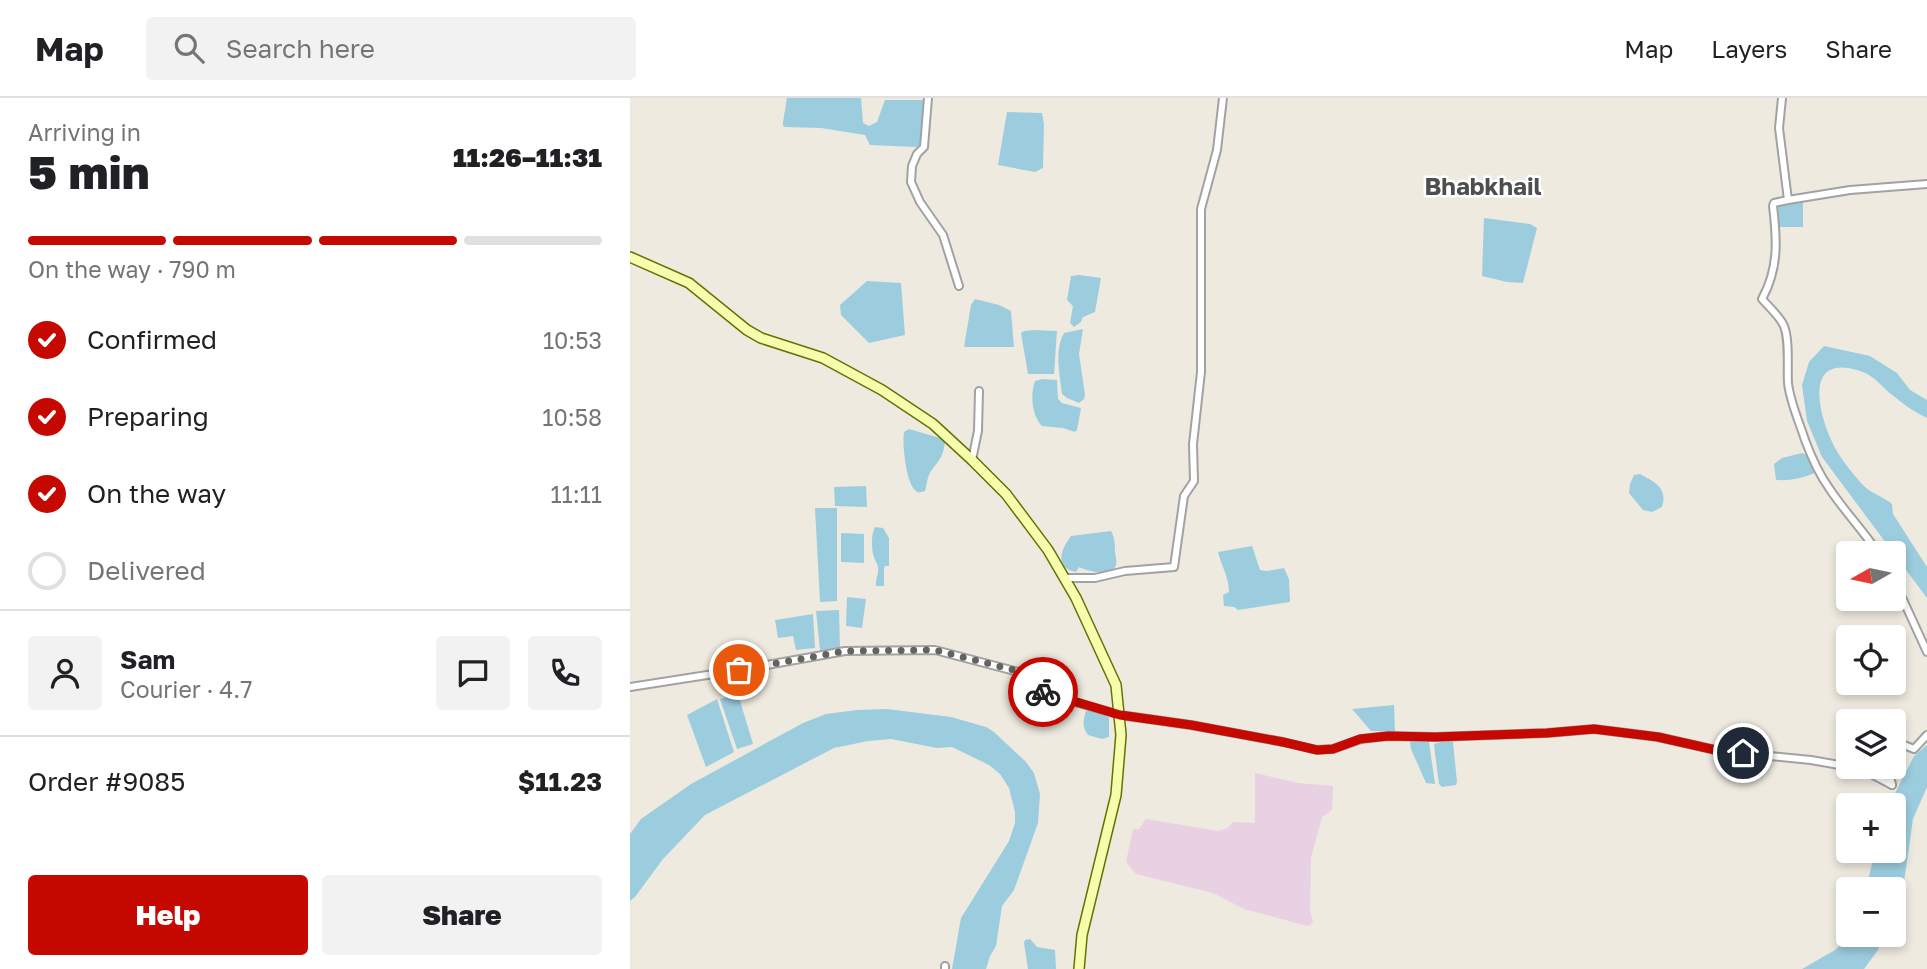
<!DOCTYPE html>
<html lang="en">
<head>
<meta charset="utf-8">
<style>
	:root { --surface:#fff; --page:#f2f2f2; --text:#202124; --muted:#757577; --line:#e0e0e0; --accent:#c60900 }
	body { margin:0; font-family:"Golos Text",sans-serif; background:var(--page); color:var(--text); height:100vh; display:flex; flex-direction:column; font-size:26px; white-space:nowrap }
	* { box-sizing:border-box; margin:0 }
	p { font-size:23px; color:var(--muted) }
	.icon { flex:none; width:38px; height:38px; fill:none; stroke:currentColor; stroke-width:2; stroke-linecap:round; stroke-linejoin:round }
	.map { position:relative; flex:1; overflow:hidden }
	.panel { display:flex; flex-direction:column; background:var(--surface); width:630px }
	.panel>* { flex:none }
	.needle { width:46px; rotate:261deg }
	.buttons { position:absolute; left:1206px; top:443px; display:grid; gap:14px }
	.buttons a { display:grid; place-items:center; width:70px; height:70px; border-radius:7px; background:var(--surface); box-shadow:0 4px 10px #0003; font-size:35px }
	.pin { position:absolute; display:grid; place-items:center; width:60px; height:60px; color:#fff; margin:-30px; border:4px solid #fff; border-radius:50%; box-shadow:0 2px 7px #0007 }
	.courier { position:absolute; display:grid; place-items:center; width:70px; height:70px; margin:-35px; border:5px solid #c60900; border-radius:50%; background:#fff; color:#222; box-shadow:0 2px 9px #0007 }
	.headline em { font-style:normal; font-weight:800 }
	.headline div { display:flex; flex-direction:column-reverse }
	.headline { display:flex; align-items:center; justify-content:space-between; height:119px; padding:0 28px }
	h1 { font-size:46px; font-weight:800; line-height:52px }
	.bar { display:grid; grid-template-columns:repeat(4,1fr); gap:10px 7px; align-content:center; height:84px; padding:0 28px }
	.bar i { height:9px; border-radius:5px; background:var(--line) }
	.bar .current { background:var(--accent) }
	.bar p { grid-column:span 4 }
	.line { display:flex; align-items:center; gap:18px; padding:0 28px; border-top:2px solid var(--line) }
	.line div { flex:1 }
	.round { display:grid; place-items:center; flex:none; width:74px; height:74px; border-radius:7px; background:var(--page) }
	ol { padding:0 28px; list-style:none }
	li { display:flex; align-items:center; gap:21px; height:77px }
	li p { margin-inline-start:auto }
	li .icon { padding:7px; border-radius:50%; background:var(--accent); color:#fff; stroke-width:4 }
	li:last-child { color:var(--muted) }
	li i { width:38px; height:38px; border:4px solid var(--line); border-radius:50% }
	.primary-button { display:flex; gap:14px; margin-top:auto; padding:14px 28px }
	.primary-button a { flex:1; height:80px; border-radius:7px; background:var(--accent); color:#fff; font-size:28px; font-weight:800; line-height:80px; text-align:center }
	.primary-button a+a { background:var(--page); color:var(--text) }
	header { display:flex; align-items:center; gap:42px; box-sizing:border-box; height:98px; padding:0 35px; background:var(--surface); border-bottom:2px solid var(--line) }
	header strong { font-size:33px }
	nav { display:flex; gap:38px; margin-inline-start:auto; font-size:24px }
	.search { width:490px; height:63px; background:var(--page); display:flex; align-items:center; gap:18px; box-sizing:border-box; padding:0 24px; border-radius:7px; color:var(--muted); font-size:26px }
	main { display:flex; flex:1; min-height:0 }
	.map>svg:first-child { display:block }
	.industrial { fill:#e7d1e2 }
	.water { fill:#9ccddf }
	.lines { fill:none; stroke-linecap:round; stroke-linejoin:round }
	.street-casing { stroke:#a2a2a2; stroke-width:10 }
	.secondary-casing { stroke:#627400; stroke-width:12 }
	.street { stroke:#fff; stroke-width:6 }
	.secondary { stroke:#f6feae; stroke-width:9 }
	.done { stroke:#656360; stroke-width:7; stroke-dasharray:0 12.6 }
	.route { stroke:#c60900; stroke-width:9 }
	.labels { text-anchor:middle; stroke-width:5; stroke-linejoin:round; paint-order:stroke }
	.quarter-label { font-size:24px; font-weight:bold; fill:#4e4e4e; stroke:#fff }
</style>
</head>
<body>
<header>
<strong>Map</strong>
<div class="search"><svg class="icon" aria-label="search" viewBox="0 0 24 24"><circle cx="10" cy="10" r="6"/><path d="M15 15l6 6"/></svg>Search here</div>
<nav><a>Map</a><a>Layers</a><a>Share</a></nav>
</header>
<main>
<section class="panel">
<div class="headline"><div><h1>5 min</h1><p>Arriving in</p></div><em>11:26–11:31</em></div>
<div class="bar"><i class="current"></i><i class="current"></i><i class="current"></i><i></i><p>On the way · 790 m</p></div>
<ol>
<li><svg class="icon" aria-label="check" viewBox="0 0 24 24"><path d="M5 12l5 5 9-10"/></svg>Confirmed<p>10:53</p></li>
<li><svg class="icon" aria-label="check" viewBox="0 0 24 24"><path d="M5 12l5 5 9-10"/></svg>Preparing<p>10:58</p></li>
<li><svg class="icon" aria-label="check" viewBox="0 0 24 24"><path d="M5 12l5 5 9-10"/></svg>On the way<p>11:11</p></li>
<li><i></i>Delivered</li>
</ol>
<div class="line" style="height:126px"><a class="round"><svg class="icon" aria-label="person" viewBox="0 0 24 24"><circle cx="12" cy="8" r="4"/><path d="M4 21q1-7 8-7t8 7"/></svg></a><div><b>Sam</b><p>Courier · 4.7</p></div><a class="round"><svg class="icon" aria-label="chat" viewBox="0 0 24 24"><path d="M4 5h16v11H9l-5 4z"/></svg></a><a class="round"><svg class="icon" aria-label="phone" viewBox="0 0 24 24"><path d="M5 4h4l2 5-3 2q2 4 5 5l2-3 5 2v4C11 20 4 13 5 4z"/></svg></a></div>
<div class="line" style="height:91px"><div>Order #9085</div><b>$11.23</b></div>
<div class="primary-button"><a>Help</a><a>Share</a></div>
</section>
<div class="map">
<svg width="1297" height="871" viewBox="0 0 1297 871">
	<rect width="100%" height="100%" fill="#eeeae0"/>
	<polygon class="industrial" points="625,675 668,685 703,688 702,712 692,719 681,760 680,812 683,824 678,828 614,811 583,795 506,776 496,764 503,731 509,731 516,721 588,733 598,730 603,724 625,725"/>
	<g class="water">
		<polygon points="157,0 231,0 233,25 239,28 247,24 255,2 293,2 292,43 289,48 286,49 240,47 235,37 191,30 155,29 153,28 153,24"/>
		<polygon points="377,14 412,15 414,26 413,70 405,74 368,67"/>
		<polygon points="1173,103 1173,129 1147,129 1144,106"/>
		<polygon points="854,120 900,126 907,130 893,185 877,184 852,178"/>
		<polygon points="449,177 471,180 465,214 453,219 451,224 444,229 440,225 443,208 437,202 441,178"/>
		<polygon points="237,183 271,185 275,237 239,245 211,217 210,207"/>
		<polygon points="345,201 369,207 381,213 384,249 334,249 341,207"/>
		<path d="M453 231 449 256 455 297 454 301 449 305 437 300 432 296C430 276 424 253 434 235Z"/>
		<polygon points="404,232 427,233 424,276 398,276 391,235 394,233"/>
		<path d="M1194 248 1240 258 1267 275 1280 292 1297 302V320C1284 314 1272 305 1261 296 1248 285 1244 277 1227 272 1168 255 1192 329 1208 355 1215 366 1226 380 1235 389 1243 396 1254 399 1262 406L1263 416 1297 469V500L1192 359 1177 323 1172 287 1179 264Z"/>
		<path d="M412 281 427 282 428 301 432 305 451 310 447 332 445 334 433 330 412 328C402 318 400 297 405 283Z"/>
		<path d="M279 331 310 340 315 343C313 362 308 362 300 375 297 380 297 387 295 393 290 394 289 396 285 392 276 384 272 346 274 334Z"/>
		<path d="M1172 355 1179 358 1186 369 1185 375C1172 380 1160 383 1146 382L1144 366 1152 360Z"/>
		<path d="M1010 376C1025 384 1038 390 1032 409L1022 414 1013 412 999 395 1000 386 1004 377Z"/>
		<polygon points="236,388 237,409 205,408 204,389"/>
		<polygon points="185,410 207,410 207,503 190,504"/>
		<path d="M245 429 253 430 259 440V468H255L254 471V488H246C245 481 249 477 248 470 248 466 245 463 244 459 241 450 241 437 245 429Z"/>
		<path d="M481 433C485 440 485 448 485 455 486 459 487 463 486 467 482 480 457 473 449 469L446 474C425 470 430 452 441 438Z"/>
		<polygon points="211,435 234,436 234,465 211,464"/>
		<path d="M622 448 630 472 637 473 654 470 659 481 660 504 608 512 604 509 594 508 593 497 599 494C599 479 591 467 588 454Z"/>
		<polygon points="217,499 236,501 232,530 216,528"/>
		<polygon points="209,512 210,551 190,552 186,513"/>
		<polygon points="183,516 185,550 166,552 163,538 148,540 145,522"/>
		<polygon points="108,596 123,646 107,651 90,601"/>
		<polygon points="87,601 104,654 76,669 57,617"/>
		<polygon points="764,607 765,633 741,633 722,611"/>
		<polygon points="257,611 321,619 356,629 364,634 396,664 404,675 410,696 408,725 384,792 372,808 366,848 360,858 356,871 322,871 331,820 379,743 385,725 385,714 379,690 370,676 359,667 322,649 307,650 261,641 238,643 204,650 75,717 33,761 5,799 0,803 0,736 11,721 61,686 173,625 196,616 227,612"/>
		<path d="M456 613H467L479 620V639L472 641 458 637C452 630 453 621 456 613Z"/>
		<polygon points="780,643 799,644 805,686 796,685 781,651"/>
		<polygon points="819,643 823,644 827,684 826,687 812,689 809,686 804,647 806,645"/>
		<polygon points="1297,647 1297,689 1283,721 1272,798 1264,815 1264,791 1236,791 1245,753 1264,752 1264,707 1259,707 1284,658"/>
		<polygon points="1222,837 1253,837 1248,852 1234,871 1172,871 1205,852"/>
		<polygon points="400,841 407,849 425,852 426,871 398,871 394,845 395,842"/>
	</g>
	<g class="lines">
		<defs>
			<g id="street">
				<polyline points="298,0 294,49 287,56 282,68 281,84 290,104 313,137 329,188"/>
				<polyline points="1152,0 1149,30 1158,102 1220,92 1297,86"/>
				<path d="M1158 102 1144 105 1143 108C1147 142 1149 170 1132 201 1139 209 1148 217 1153 226 1160 239 1157 269 1158 285 1160 304 1169 323 1175 342 1181 358 1189 376 1199 390 1214 413 1233 432 1248 455"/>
				<polyline points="342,362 348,333 349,293"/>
				<polyline points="434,480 465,480 495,473 544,469 554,398 564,383 563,346 571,274 571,111 587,52 593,0"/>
				<polyline points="1264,482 1297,554"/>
				<polyline points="0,589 109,572 215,553 305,552 400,577 414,595 490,617 561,627 653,644 687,652 703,651 731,641 758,638 805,639 917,635 964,631 1028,639 1090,653 1181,662 1232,671 1262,687"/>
				<polyline points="1264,643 1284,651 1297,637"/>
				<polyline points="1258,668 1262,687"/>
				<polyline points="315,871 315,868"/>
			</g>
			<polyline id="secondary" points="0,159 59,185 117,232 131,240 193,260 252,292 303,326 342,362 376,396 418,452 446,500 486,587 491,637 486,697 452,837 449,871"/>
		</defs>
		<use href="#street" class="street-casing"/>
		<use href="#secondary" class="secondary-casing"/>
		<use href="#street" class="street"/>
		<use href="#secondary" class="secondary"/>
	</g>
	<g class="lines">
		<polyline class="done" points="109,572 215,553 305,552 400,576 413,594"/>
		<polyline class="route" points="413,594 490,617 561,627 653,644 687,652 703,651 730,641 758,638 805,639 917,635 964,631 1028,639 1090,653 1113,655"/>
	</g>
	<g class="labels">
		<g class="quarter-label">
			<text x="853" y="97">Bhabkhail</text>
		</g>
	</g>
</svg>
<div class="buttons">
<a><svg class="needle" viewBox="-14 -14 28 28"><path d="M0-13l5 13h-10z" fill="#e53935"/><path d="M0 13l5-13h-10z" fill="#757577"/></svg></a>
<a><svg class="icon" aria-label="locate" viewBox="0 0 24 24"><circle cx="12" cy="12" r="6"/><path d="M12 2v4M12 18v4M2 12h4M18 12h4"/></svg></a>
<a><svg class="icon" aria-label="layers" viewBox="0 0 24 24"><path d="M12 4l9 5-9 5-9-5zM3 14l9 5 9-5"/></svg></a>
<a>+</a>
<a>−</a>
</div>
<div class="pin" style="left:109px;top:572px;background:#ea580c"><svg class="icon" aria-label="bag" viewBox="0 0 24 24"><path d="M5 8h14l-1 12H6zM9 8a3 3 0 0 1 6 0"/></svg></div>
<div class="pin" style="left:1113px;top:655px;background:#1f2937"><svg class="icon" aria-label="home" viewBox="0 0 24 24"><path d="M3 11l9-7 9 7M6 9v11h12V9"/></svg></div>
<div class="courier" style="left:413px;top:594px"><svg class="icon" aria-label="bike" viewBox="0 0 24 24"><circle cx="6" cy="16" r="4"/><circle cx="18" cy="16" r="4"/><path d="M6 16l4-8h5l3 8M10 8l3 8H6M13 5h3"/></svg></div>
</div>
</main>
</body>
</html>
